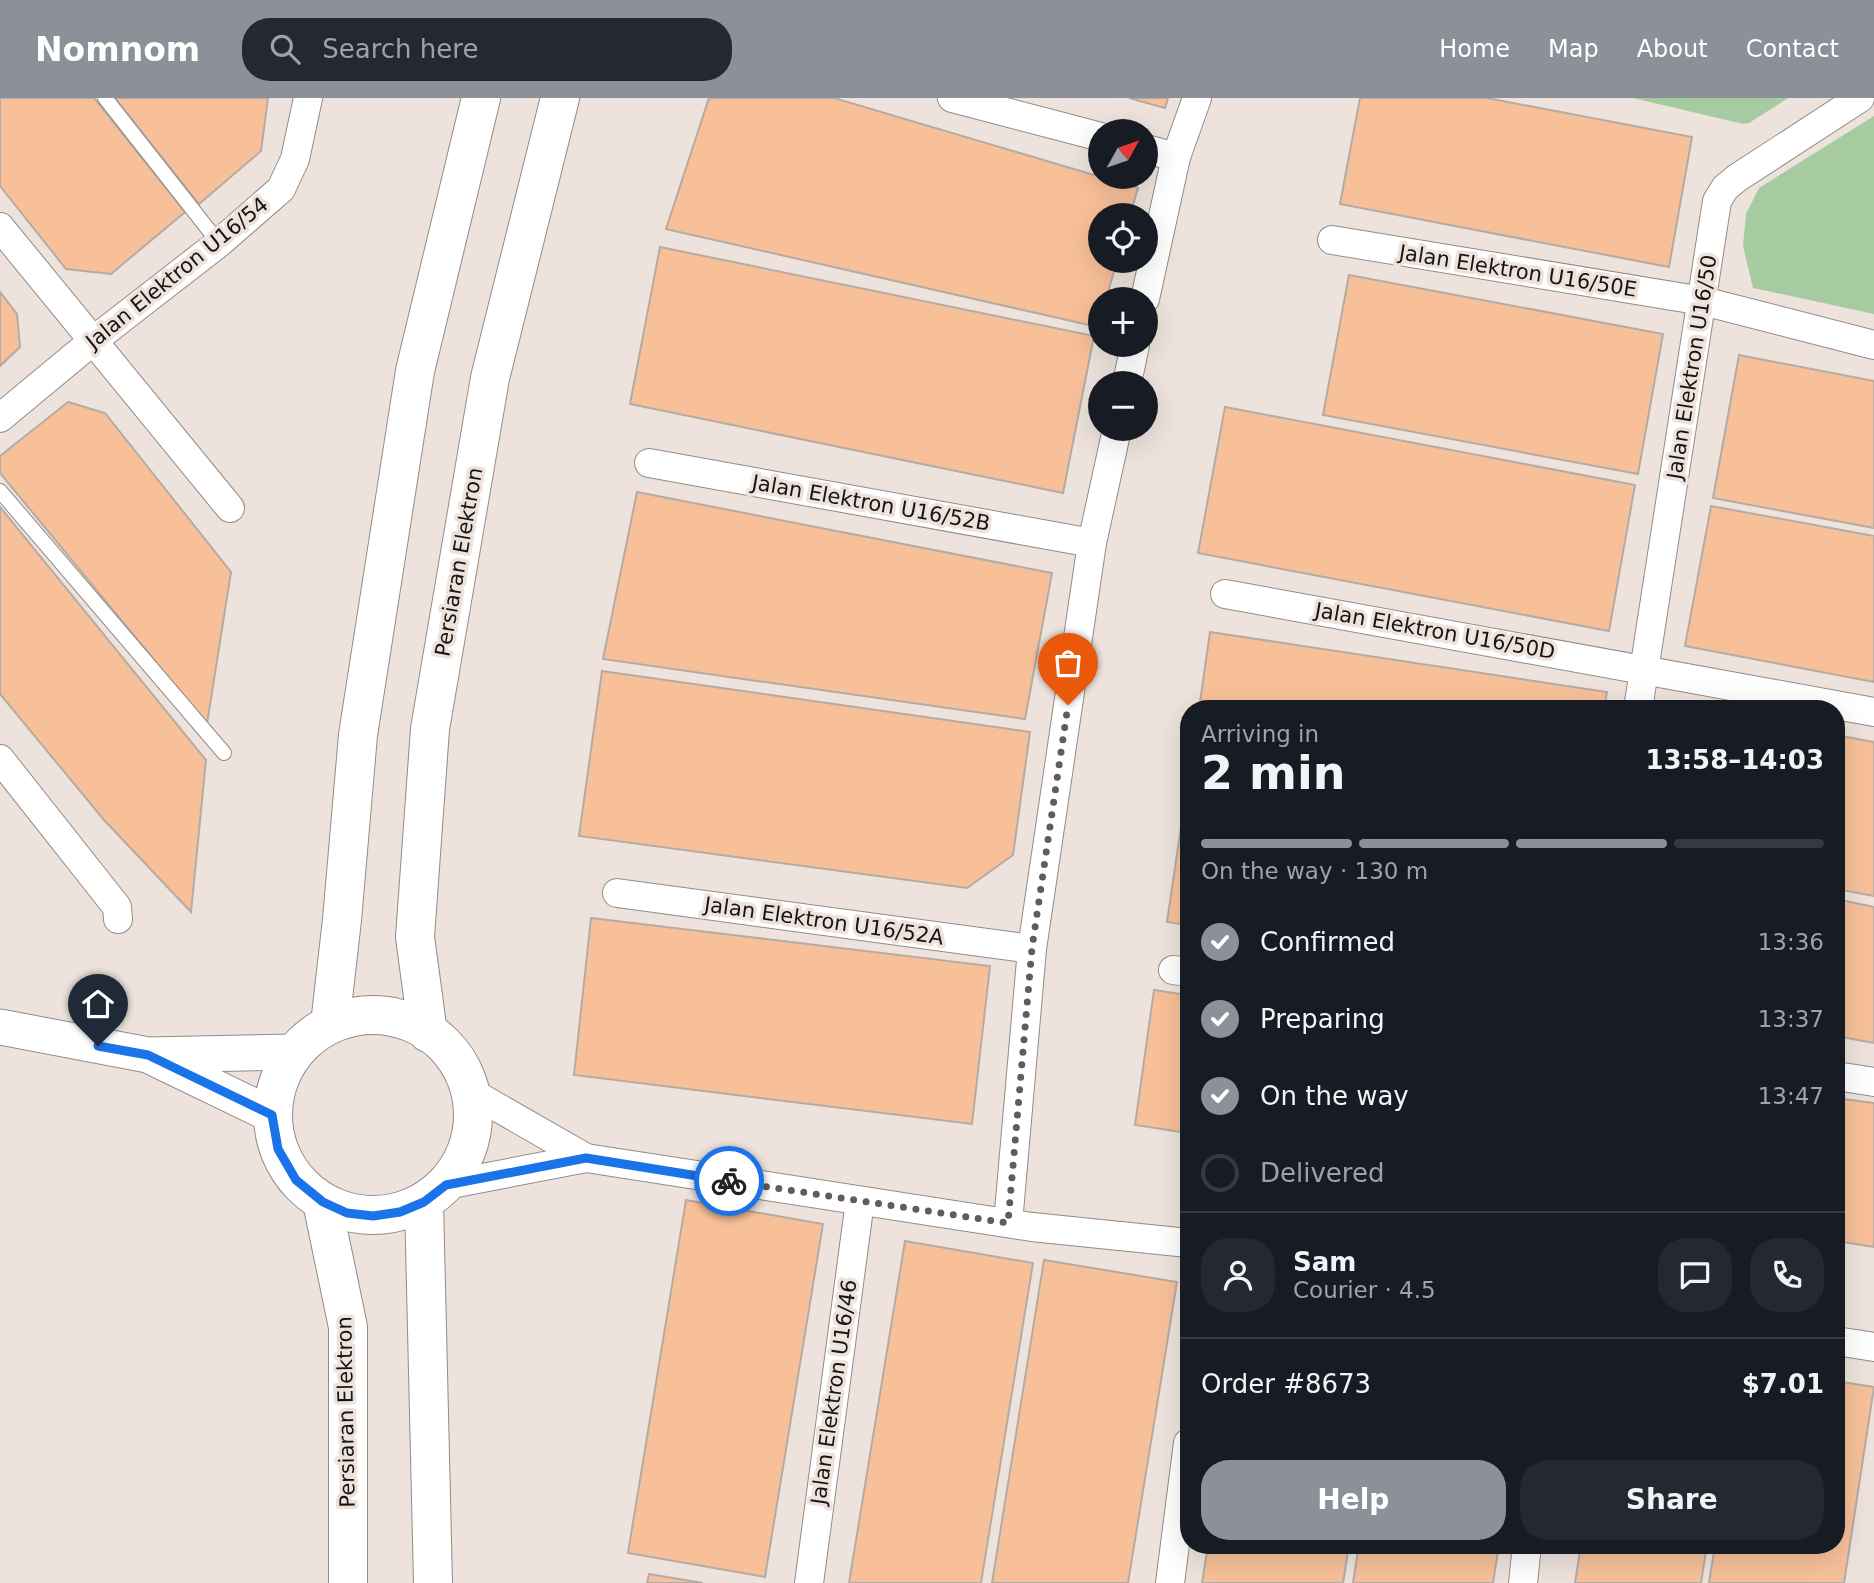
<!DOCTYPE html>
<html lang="en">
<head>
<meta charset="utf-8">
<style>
	:root { --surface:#171b24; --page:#242831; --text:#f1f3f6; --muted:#9ea1a6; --line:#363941; --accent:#8c9099 }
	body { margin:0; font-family:"DejaVu Sans",sans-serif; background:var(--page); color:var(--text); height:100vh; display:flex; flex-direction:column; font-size:26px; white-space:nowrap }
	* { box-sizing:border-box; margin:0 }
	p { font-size:23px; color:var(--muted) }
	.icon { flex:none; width:38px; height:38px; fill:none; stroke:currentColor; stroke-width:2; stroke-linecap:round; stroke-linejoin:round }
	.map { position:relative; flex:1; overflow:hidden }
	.panel { position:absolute; left:1180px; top:602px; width:665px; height:854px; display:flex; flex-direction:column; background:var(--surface); border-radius:28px; box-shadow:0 7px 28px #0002 }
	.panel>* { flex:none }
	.needle { width:46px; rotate:50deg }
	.tools { position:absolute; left:1088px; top:21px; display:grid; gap:14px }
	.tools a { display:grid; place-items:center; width:70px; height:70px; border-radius:50%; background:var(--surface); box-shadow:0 7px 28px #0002; font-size:35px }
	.pin { position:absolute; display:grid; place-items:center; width:60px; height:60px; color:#fff; margin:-72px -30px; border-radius:50% 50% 50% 0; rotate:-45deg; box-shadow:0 0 7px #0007 }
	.pin .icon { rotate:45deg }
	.courier { position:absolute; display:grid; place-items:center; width:70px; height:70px; margin:-35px; border:5px solid #1a73e8; border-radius:50%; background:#fff; color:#222; box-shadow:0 2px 9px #0007 }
	.headline em { font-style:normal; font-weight:700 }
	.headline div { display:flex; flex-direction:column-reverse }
	.headline { display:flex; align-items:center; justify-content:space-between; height:119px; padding:0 21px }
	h1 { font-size:46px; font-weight:700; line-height:52px }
	.bar { display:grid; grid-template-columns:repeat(4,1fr); gap:10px 7px; align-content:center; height:84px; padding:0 21px }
	.bar i { height:9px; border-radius:5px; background:var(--line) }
	.bar .current { background:var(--accent) }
	.bar p { grid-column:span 4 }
	.line { display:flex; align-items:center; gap:18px; padding:0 21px; border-top:2px solid var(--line) }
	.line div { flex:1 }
	.round { display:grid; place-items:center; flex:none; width:74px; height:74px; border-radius:28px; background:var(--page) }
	ol { padding:0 21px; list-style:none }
	li { display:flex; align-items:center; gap:21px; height:77px }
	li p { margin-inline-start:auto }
	li .icon { padding:7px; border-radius:50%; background:var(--accent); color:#fff; stroke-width:4 }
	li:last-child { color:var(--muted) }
	li i { width:38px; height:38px; border:4px solid var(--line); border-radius:50% }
	.primary-button { display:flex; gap:14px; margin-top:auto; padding:14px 21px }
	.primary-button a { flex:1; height:80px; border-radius:28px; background:var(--accent); color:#fff; font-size:28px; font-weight:700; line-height:80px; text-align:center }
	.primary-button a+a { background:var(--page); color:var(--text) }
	header { display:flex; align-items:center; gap:42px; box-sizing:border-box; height:98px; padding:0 35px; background:var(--accent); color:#fff }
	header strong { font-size:33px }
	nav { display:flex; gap:38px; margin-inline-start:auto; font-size:24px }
	.search { width:490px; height:63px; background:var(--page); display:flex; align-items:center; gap:18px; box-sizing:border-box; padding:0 24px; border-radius:28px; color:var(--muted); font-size:26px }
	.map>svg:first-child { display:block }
	.green { fill:#a7cba0 }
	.building { fill:#f7c099; stroke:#b4aba5; stroke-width:2 }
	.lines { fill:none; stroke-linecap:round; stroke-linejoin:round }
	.service-casing { stroke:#938b85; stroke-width:16 }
	.minor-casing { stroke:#938b85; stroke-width:30 }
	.tertiary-casing { stroke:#938b85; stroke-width:37 }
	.secondary-casing { stroke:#938b85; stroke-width:40 }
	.service { stroke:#fff; stroke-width:14 }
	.minor { stroke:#fff; stroke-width:28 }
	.tertiary { stroke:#fff; stroke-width:35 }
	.secondary { stroke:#fff; stroke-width:38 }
	.done { stroke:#625c59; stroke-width:7; stroke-dasharray:0 12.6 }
	.route { stroke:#1a73e8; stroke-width:9 }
	.labels { text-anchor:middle; stroke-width:7; stroke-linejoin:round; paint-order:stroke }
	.street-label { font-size:21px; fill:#171412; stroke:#ede3dc }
</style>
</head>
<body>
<header>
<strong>Nomnom</strong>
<div class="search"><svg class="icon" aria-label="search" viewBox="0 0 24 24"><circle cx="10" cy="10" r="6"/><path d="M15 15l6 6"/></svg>Search here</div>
<nav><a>Home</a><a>Map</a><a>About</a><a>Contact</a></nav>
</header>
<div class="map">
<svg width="1874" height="1485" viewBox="0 0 1874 1485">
	<rect width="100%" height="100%" fill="#ede3dc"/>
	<g class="green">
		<polygon points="1633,0 1788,0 1749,25 1743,26"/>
		<polygon points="1874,18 1874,216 1753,190 1743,148 1746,116 1759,90"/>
	</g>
	<g class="building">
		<polygon points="0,0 94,0 185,114 111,176 66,171 0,88"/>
		<polygon points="115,0 268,0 261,53 199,106"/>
		<polygon points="709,0 834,0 1138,90 1130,117 1101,117 1101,163 1117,163 1106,201 1101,201 1101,218 1098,229 666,131"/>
		<polygon points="1129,0 1168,0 1165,10"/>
		<polygon points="1360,0 1487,0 1692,39 1669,169 1340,106"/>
		<polygon points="660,149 1094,238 1063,395 630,306"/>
		<polygon points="1349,177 1663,236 1638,376 1323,317"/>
		<polygon points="0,194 17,216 20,249 0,268"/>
		<polygon points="1739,257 1874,283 1874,430 1713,400"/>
		<polygon points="68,304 105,315 231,474 207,626 0,375 0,358"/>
		<polygon points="1225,309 1635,387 1609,533 1198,455"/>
		<polygon points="637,394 1052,475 1025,621 603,561"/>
		<polygon points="1711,408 1874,438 1874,584 1685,548"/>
		<polygon points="0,409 206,662 191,814 104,722 0,596"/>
		<polygon points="1210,534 1607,594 1604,611 1199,611"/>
		<polygon points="602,573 1030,634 1013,757 967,790 579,738"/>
		<polygon points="1836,637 1874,644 1874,798 1836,791"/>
		<polygon points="1187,688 1188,688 1188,827 1167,824"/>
		<polygon points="1836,801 1874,809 1874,945 1836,938"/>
		<polygon points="591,820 990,868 972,1026 574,977"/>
		<polygon points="1154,892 1188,897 1188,1035 1135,1027"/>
		<polygon points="1836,1000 1874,1005 1874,1149 1836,1143"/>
		<polygon points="686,1102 823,1126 765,1479 628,1455"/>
		<polygon points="905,1143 1033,1165 981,1485 849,1485"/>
		<polygon points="1044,1162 1177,1184 1128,1485 992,1485"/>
		<polygon points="1836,1283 1874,1289 1844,1485 1709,1485 1715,1447 1836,1447"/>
		<polygon points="1208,1447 1349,1447 1343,1485 1202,1485"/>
		<polygon points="1359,1447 1499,1447 1493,1485 1353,1485"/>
		<polygon points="1581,1447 1707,1447 1701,1485 1575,1485"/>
		<polygon points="649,1476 703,1485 647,1485"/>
	</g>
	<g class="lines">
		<defs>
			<g id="service">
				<polyline points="105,0 219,145"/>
				<polyline points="0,393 224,655"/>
			</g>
			<g id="minor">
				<polyline points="952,0 1101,39"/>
				<polyline points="1146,51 1176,59"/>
				<polyline points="0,129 230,410"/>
				<polyline points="1332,142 1703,203 1874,247"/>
				<polyline points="1145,201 1176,59 1197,0"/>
				<polyline points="1127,285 1135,247"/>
				<polyline points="0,320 94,242 219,145 281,91 295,61 308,0"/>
				<polyline points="649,365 1092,445"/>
				<polyline points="1225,496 1874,614"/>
				<polyline points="1638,611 1717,103 1725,90 1737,80 1860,0"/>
				<polyline points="0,661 117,809 118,821"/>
				<polyline points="617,795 1032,851"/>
				<polyline points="1173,872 1188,874"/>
				<polyline points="1836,978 1874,984"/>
				<polyline points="469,993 586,1060"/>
				<polyline points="446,1087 586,1060 1032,1129 1188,1145"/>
				<polyline points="1008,1125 1032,851 1092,445 1117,331"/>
				<polyline points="1836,1243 1874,1249"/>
				<polyline points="809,1485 860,1103"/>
				<polyline points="1170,1485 1188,1345"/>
				<polyline points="1523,1485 1527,1447"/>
			</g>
			<g id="tertiary">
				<polyline points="0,929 148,957 295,954"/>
				<polyline points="154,960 272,1017"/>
			</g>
			<g id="secondary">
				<circle cx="373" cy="1017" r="100"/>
				<polyline points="330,926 342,822 358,637 415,273 481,0"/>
				<polyline points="428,935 415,839 430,631 490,280 560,0"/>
				<polyline points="322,1104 348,1229 348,1485"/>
				<polyline points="424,1104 433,1485"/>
			</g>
		</defs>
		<use href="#service" class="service-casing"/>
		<use href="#minor" class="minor-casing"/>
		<use href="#tertiary" class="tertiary-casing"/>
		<use href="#secondary" class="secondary-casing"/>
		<use href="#service" class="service"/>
		<use href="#minor" class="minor"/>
		<use href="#tertiary" class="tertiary"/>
		<use href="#secondary" class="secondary"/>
	</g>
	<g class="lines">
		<polyline class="done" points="729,1083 1008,1125 1032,850 1068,607"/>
		<polyline class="route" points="98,948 148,957 272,1017 278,1051 296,1082 323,1104 347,1115 373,1118 400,1114 424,1104 446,1087 586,1060 729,1083"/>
	</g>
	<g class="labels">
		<g class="street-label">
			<text transform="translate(1518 173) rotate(9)" y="7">Jalan Elektron U16/50E</text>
			<text transform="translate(177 175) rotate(-39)" y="7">Jalan Elektron U16/54</text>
			<text transform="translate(1692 269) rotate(-81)" y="7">Jalan Elektron U16/50</text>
			<text transform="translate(871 405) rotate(10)" y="7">Jalan Elektron U16/52B</text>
			<text transform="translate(459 464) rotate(-80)" y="7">Persiaran Elektron</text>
			<text transform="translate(1435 533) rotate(10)" y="7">Jalan Elektron U16/50D</text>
			<text transform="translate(824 823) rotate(8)" y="7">Jalan Elektron U16/52A</text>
			<text transform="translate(834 1294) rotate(-82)" y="7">Jalan Elektron U16/46</text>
			<text transform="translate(346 1314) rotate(-91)" y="7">Persiaran Elektron</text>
		</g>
	</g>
</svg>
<div class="tools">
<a><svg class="needle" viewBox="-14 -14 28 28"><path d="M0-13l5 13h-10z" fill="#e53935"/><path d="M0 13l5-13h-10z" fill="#9ea1a6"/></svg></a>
<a><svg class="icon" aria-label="locate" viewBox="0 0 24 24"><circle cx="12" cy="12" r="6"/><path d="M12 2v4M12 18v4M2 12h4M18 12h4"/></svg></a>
<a>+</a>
<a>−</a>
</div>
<div class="pin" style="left:1068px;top:607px;background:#ea580c"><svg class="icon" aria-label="bag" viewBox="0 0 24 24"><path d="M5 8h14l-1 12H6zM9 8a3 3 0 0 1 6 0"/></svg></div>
<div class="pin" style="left:98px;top:948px;background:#1f2937"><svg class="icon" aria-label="home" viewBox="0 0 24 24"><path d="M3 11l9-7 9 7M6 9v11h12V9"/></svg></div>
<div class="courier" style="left:729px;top:1083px"><svg class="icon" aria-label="bike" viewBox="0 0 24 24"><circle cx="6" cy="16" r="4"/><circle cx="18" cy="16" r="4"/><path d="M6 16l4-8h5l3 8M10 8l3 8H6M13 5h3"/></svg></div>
<section class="panel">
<div class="headline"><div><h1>2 min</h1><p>Arriving in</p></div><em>13:58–14:03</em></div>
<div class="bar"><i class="current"></i><i class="current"></i><i class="current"></i><i></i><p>On the way · 130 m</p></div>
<ol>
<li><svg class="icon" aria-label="check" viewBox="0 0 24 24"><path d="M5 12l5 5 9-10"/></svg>Confirmed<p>13:36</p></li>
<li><svg class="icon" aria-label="check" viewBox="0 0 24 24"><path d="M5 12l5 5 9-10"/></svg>Preparing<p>13:37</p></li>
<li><svg class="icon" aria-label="check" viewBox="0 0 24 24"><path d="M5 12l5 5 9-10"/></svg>On the way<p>13:47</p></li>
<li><i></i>Delivered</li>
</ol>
<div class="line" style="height:126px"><a class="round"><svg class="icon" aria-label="person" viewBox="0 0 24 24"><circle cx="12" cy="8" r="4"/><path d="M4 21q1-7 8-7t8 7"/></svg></a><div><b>Sam</b><p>Courier · 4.5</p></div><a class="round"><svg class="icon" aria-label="chat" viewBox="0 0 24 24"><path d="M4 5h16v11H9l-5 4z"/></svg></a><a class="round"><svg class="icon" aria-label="phone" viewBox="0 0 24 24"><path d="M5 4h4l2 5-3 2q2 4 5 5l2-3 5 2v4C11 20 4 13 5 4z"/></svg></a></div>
<div class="line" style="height:91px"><div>Order #8673</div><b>$7.01</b></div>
<div class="primary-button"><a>Help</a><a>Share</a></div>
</section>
</div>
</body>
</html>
